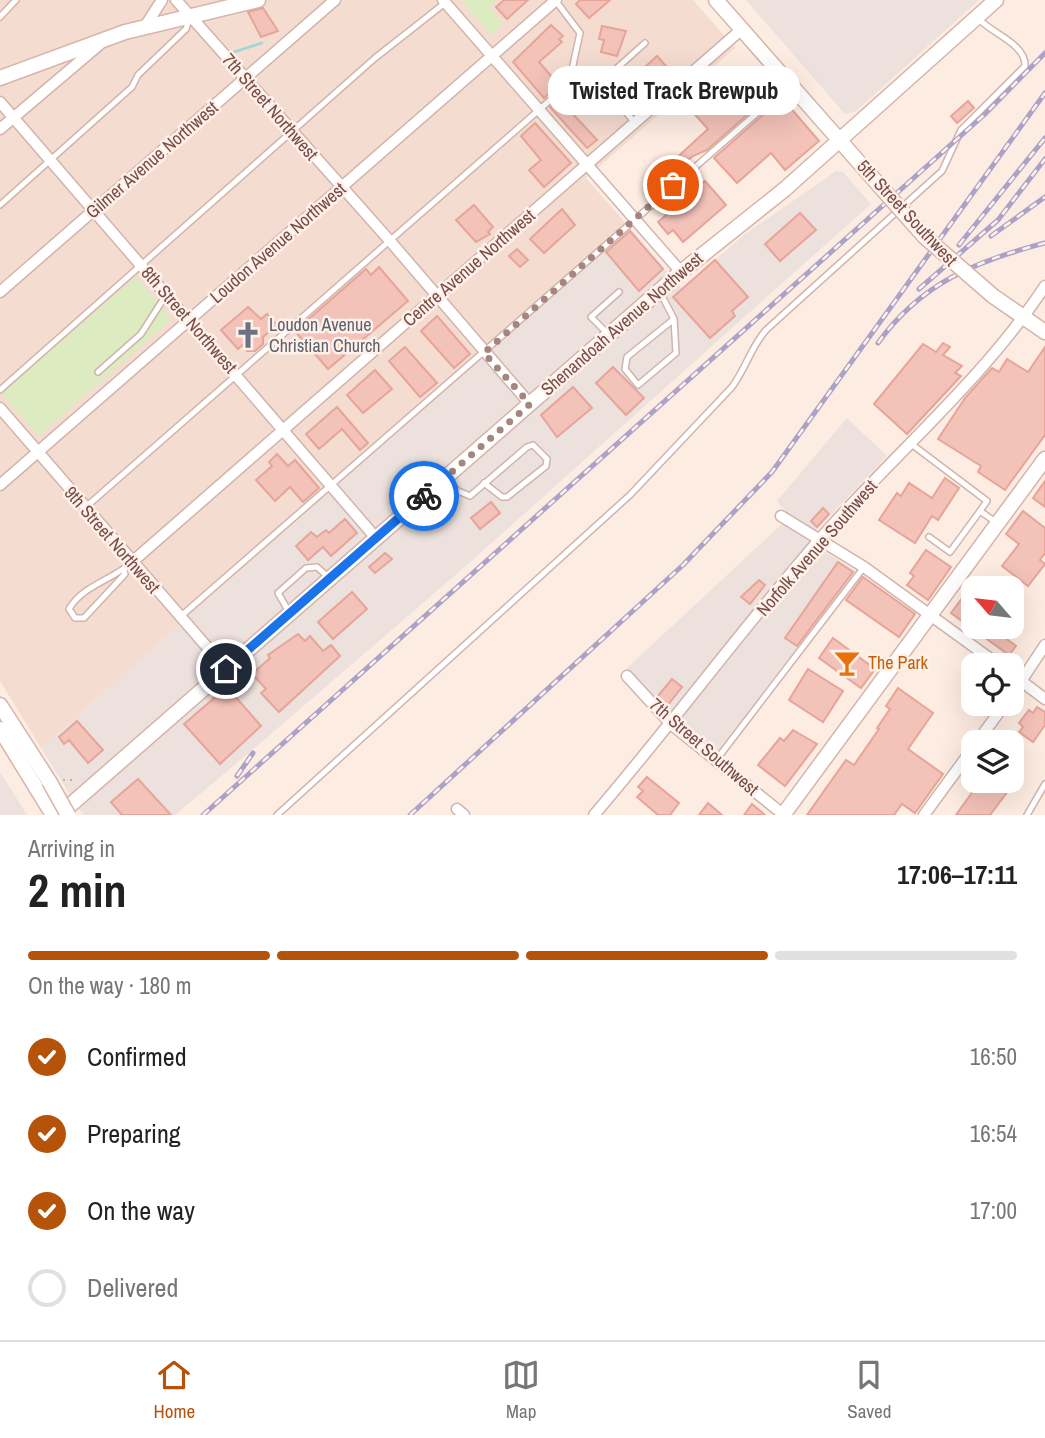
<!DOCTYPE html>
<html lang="en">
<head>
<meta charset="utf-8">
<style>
	:root { --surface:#fff; --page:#f2f2f2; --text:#222; --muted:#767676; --line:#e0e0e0; --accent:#b45309 }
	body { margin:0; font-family:"Archivo Narrow",sans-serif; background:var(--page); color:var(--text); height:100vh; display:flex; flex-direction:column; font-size:26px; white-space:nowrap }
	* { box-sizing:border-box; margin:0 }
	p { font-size:23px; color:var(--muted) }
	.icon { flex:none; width:38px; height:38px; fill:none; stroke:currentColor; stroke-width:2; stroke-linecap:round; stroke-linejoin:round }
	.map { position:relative; height:815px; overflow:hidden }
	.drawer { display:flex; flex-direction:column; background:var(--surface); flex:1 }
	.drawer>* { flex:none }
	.needle { width:46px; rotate:298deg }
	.fabs { position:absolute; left:961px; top:576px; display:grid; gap:14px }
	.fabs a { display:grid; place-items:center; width:63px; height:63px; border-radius:14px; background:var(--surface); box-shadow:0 7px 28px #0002; font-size:35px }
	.pin { position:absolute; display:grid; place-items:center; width:60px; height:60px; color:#fff; margin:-30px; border:4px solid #fff; border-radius:50%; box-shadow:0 2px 7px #0007 }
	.courier { position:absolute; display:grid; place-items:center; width:70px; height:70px; margin:-35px; border:5px solid #1a73e8; border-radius:50%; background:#fff; color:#222; box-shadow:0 2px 9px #0007 }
	.bubble { position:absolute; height:49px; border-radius:21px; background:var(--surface); box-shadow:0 7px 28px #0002; font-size:23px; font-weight:800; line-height:49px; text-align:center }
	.head em { font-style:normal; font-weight:800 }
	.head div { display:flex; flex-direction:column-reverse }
	.head { display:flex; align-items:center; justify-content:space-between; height:119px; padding:0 28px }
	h1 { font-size:46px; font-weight:800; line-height:52px }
	.bar { display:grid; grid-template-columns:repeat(4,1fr); gap:10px 7px; align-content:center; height:84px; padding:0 28px }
	.bar i { height:9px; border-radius:5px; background:var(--line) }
	.bar .selected { background:var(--accent) }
	.bar p { grid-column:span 4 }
	ol { padding:0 28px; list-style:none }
	li { display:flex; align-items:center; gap:21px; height:77px }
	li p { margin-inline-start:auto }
	li .icon { padding:7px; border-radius:50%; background:var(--accent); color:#fff; stroke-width:4 }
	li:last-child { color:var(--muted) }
	li i { width:38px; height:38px; border:4px solid var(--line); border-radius:50% }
	.tab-bar { display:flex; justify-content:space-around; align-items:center; height:98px; border-top:2px solid var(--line); background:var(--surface); font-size:19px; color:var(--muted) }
	.tab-bar a { display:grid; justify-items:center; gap:4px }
	.tab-bar .selected { color:var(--accent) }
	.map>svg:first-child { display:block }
	.residential { fill:#f5dcd0 }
	.industrial { fill:#ece1dd }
	.green { fill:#dcebc0 }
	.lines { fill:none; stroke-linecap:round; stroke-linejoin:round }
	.stream { stroke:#9cd9d4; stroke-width:2.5 }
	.building { fill:#f3c2b9; stroke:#e7a499; stroke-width:2 }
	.lane-casing { stroke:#d1b4ac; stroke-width:8 }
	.street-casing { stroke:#d1b4ac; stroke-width:13 }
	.secondary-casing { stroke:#d7b4aa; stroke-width:17 }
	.path { stroke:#d8a59c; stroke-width:2; stroke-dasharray:2 5; stroke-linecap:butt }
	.lane { stroke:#fff; stroke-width:5 }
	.street { stroke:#fff; stroke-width:10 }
	.secondary { stroke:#fff; stroke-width:14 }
	.rail-casing { stroke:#aca1c7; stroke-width:5 }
	.rail { stroke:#fff1e9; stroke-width:2.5; stroke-dasharray:8; stroke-linecap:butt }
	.secondary-bridge-casing { stroke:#d7b4aa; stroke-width:17; stroke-linecap:butt }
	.secondary-bridge { stroke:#fff; stroke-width:14 }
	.done { stroke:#a5857e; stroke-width:7; stroke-dasharray:0 12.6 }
	.route { stroke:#1a73e8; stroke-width:9 }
	.labels { text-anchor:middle; stroke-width:5; stroke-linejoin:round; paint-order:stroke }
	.street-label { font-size:18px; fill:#764d48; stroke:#fff1e9 }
	.worship-label { font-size:18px; fill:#5b616d; stroke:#fff1e9; text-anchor:start }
	.food-label { font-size:18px; fill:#c56008; stroke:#fff1e9; text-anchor:start }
</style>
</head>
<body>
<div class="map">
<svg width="1045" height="815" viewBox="0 0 1045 815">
	<rect width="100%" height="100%" fill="#fdece2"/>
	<polygon class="residential" points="0,0 693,0 735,48 586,178 629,227 41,748 0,681"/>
	<g class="industrial">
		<polygon points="746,0 979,0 855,112 845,114"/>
		<polygon points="836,171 843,172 871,204 459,572 244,757 175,815 83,815 41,748 629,227 682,289 744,235"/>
		<polygon points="847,418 887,456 807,540 857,572 717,752 665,710 626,669 780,526 788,514 777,501"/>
		<polygon points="0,772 27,815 0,815"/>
	</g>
	<g class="green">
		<polygon points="461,0 496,0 489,7 503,24 491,35"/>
		<polygon points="136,277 172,319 38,436 1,393"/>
	</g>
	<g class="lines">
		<polyline class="stream" points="231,53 262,43"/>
	</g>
	<g class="building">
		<polygon points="504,0 528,0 507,19 496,7"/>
		<polygon points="580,0 610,0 589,18 576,4"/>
		<polygon points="263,8 278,31 261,37 248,12"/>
		<polygon points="551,25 563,36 559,39 562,42 539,62 559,85 544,98 513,62"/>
		<polygon points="602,26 626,31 617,56 601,52 604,40 599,39"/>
		<polygon points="657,56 672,73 661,83 659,80 634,107 619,91"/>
		<polygon points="719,83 747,115 707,150 693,156 677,169 671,163 708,129 690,109"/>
		<polygon points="782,98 819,141 785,170 771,153 737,183 714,158"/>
		<polygon points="559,99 597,140 587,148 550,107"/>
		<polygon points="968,101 974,108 957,123 951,116"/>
		<polygon points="535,123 571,163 544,187 529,170 541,160 521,136"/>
		<polygon points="705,181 726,205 683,242 673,230 668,234 658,222"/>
		<polygon points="474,205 493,227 488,232 490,234 476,242 456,220"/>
		<polygon points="562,209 575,225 544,253 530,239"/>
		<polygon points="800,213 816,230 780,261 765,244"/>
		<polygon points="630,231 663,269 639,291 606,252"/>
		<polygon points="517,249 528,260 520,267 509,256"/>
		<polygon points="715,260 748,297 732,311 735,316 710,338 673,297"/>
		<polygon points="379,267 408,301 328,369 295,331 366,269 371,275"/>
		<polygon points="248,307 261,319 267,314 277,325 263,337 263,344 255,351 247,351 242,345 238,349 221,330"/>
		<polygon points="437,316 470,354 454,368 421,331"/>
		<polygon points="943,343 950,347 943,355 962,366 955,373 961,376 907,434 874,404 923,344 936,352"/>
		<polygon points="405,347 437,383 420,397 389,361"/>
		<polygon points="1045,347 1045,435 1005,490 978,472 981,466 938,439 965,398 992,368 999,372 1007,359 1028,372"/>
		<polygon points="613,367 644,398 626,415 596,383"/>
		<polygon points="375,370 392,389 363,413 347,395"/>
		<polygon points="573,387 592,408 557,437 541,415"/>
		<polygon points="337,407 368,443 360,450 342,429 319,449 306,434"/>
		<polygon points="277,454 288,466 295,460 319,488 303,502 290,487 275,501 256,480 272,466 269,462"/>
		<polygon points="945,478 959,488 938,520 932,516 915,543 879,520 897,493 901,496 909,483 932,498"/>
		<polygon points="1045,481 1045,507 1033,498"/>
		<polygon points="491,502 500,513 480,529 471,518"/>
		<polygon points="823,508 829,514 817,527 811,521"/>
		<polygon points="1023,511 1045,528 1045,553 1040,560 1045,564 1028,586 1002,566 1019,544 1006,534"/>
		<polygon points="345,519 357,533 331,556 323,547 308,560 296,546 311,532 317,537 326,530 329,533"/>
		<polygon points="926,550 951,567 928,600 907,585 914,576 910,573"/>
		<polygon points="385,553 392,559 375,573 369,567"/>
		<polygon points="838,562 853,572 797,646 785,638"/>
		<polygon points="863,577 915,614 899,637 846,600"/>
		<polygon points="759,580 765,585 750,604 741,597"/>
		<polygon points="352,592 367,609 333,639 318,622"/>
		<polygon points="966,593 973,598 973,626 1006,626 1000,634 1016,646 1009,655 951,613"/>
		<polygon points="298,634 305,641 310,636 323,651 331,645 340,656 279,712 261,693 266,689 252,674 270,658 268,655"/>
		<polygon points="833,638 875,669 861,688 819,658"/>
		<polygon points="808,669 843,691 823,722 789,700"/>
		<polygon points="672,679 682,687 667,706 657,697"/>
		<polygon points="227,687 261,726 220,764 184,724"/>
		<polygon points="898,688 933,713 908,749 943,774 915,813 902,804 894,815 807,815 846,760 854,765 879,729 877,728 890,709 886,706"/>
		<polygon points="1037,707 1045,712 1045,725 1033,742 1019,732 1023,727 1019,723 1029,710 1033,713"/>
		<polygon points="77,721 103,750 88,763 69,740 64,744 59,737"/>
		<polygon points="793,730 817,744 785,786 758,765 780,738 784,741"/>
		<polygon points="647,777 679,803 670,815 658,815 637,797 643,791 638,787"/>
		<polygon points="138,779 171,815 122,815 111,802"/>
		<polygon points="981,780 1002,780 1011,787 990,815 956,815"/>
		<polygon points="708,803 722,815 699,815"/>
		<polygon points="752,804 765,815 744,815"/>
	</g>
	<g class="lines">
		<defs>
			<g id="lane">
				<polyline points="0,17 16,0"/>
				<polyline points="635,123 606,88 607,77 645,43"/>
				<polyline points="0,205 132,87 138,75 186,29 189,20"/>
				<polyline points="661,294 674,319 676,353 638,385 625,369 627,357 674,319"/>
				<polyline points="607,333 591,317 619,292"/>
				<polyline points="98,372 141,334 166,295"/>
				<polyline points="0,390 375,58 445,3"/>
				<polyline points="910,443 987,501 980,511"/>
				<polyline points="445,478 458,491 470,496 527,447 533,445 547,459 546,466 507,497 502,497 484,483"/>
				<polyline points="87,506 564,88 570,79 580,33 555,0"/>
				<polyline points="929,537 950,552 980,511 997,523"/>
				<path d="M124 570 125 574 84 618H75L69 609C83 585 113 580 132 562"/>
				<polyline points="289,612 278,593 306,568 317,567 327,576"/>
				<polyline points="180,617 789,85"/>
				<polyline points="717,759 864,567"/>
				<path d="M277 815 630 495 732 387C746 368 751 347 766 330L942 171 961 130 1025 66C1026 44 991 33 979 19"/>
				<polyline points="1027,815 1045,784"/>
			</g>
			<g id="street">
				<polyline points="176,0 390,241 530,404"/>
				<polyline points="443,0 681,272"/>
				<polyline points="144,28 162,0"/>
				<polyline points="0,102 376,538"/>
				<polyline points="0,129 99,45"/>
				<polyline points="0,292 335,0"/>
				<polyline points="0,408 226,669"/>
				<polyline points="0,485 556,0"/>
				<polyline points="781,516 864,567 999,665"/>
				<polyline points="132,562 742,29"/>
				<polyline points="1012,674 1045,699"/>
				<polyline points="627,676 672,725 784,815"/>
				<polyline points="1012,695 1045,645"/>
				<polyline points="977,742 1005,704"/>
				<polyline points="457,809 464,815"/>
				<path d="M594 815C671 725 742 629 819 540 893 455 983 380 1045 286"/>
				<polyline points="924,815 973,748"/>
			</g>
			<g id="secondary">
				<polyline points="716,0 878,184"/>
				<polyline points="0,78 125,32 258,0"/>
				<polyline points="993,296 1045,332"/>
				<polyline points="0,705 49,781"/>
				<polyline points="0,729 53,815"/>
				<polyline points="59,815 681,272 785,189 996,0"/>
				<polyline points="783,815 1045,459"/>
			</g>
		</defs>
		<use href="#lane" class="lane-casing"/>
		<use href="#street" class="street-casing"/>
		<use href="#secondary" class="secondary-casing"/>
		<polyline class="path" points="63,780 75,780"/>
		<use href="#lane" class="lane"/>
		<use href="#street" class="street"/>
		<use href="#secondary" class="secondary"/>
		<defs>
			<g id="rail">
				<polyline points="991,236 1045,197"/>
				<polyline points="959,245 1045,138"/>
				<polyline points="919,289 998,220 1045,159"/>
				<path d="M878 343C921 283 976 261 1045 243"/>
				<polyline points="237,776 253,753"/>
				<polyline points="203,815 985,114 1045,53"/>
				<polyline points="410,815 683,565 772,472 1045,93"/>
			</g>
		</defs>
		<use href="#rail" class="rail-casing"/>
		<use href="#rail" class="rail"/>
		<defs>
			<g id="secondary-bridge">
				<polyline points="878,184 925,237 993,296"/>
				<polyline points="49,781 68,815"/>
			</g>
		</defs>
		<use href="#secondary-bridge" class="secondary-bridge-casing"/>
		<use href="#secondary-bridge" class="secondary-bridge"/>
	</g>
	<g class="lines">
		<polyline class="done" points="424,496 530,404 484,353 673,185"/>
		<polyline class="route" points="226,669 424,496"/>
	</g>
	<defs>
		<symbol id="church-bare" viewBox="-9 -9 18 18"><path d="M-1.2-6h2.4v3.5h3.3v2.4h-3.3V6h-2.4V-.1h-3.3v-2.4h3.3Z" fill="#6b7280" stroke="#fff1e9" stroke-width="2.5" paint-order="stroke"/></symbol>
		<symbol id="bar-bare" viewBox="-9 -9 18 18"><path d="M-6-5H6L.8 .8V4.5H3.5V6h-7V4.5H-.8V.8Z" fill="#e8710a" stroke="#fff1e9" stroke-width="2.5" paint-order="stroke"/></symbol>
	</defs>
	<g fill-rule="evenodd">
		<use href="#church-bare" x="229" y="316" width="38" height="38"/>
		<use href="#bar-bare" x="828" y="644" width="38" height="38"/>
	</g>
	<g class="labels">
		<g class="street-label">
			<text transform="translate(270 107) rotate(49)" y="6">7th Street Northwest</text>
			<text transform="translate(152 160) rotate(-41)" y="6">Gilmer Avenue Northwest</text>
			<text transform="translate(907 213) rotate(47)" y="6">5th Street Southwest</text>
			<text transform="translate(278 243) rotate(-41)" y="6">Loudon Avenue Northwest</text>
			<text transform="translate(469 268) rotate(-41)" y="6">Centre Avenue Northwest</text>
			<text transform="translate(189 320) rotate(49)" y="6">8th Street Northwest</text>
			<text transform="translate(622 324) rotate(-41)" y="6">Shenandoah Avenue Northwest</text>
			<text transform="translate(112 540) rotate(49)" y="6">9th Street Northwest</text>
			<text transform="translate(817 548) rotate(-49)" y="6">Norfolk Avenue Southwest</text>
			<text transform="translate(704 747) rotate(41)" y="6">7th Street Southwest</text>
		</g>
		<g class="worship-label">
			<text x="269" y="331">Loudon Avenue<tspan x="269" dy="21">Christian Church</tspan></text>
		</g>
		<g class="food-label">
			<text x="868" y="669">The Park</text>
		</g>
	</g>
</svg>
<div class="fabs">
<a><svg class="needle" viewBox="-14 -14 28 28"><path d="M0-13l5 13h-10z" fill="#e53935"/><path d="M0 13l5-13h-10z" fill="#767676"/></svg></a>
<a><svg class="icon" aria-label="locate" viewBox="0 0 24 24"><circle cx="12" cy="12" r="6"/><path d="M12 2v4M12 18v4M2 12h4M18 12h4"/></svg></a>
<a><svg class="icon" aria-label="layers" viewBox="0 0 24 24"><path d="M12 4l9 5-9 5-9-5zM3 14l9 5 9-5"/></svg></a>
</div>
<div class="pin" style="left:673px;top:185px;background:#ea580c"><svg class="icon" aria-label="bag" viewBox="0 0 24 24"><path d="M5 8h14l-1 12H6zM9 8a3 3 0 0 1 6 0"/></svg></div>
<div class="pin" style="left:226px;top:669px;background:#1f2937"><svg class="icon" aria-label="home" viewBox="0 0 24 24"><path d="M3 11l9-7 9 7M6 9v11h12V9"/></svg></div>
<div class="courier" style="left:424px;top:496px"><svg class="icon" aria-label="bike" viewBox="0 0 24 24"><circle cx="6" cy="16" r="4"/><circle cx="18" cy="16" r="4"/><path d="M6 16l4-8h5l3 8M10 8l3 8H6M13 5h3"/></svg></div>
<div class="bubble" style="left:548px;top:66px;width:252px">Twisted Track Brewpub</div>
</div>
<section class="drawer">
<div class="head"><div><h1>2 min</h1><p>Arriving in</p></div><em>17:06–17:11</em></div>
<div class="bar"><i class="selected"></i><i class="selected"></i><i class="selected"></i><i></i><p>On the way · 180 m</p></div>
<ol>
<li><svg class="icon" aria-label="check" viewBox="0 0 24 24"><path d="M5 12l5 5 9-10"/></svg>Confirmed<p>16:50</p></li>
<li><svg class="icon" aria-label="check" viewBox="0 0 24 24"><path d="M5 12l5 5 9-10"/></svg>Preparing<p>16:54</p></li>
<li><svg class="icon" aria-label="check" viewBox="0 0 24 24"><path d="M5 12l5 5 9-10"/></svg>On the way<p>17:00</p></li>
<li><i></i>Delivered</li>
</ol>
</section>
<nav class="tab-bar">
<a class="selected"><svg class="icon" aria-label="home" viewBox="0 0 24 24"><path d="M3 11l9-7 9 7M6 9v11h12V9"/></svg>Home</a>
<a><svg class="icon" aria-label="map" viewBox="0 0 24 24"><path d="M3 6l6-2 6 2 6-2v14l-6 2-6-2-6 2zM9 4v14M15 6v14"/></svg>Map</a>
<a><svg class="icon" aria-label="saved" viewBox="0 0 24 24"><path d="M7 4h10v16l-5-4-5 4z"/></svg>Saved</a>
</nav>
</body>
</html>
